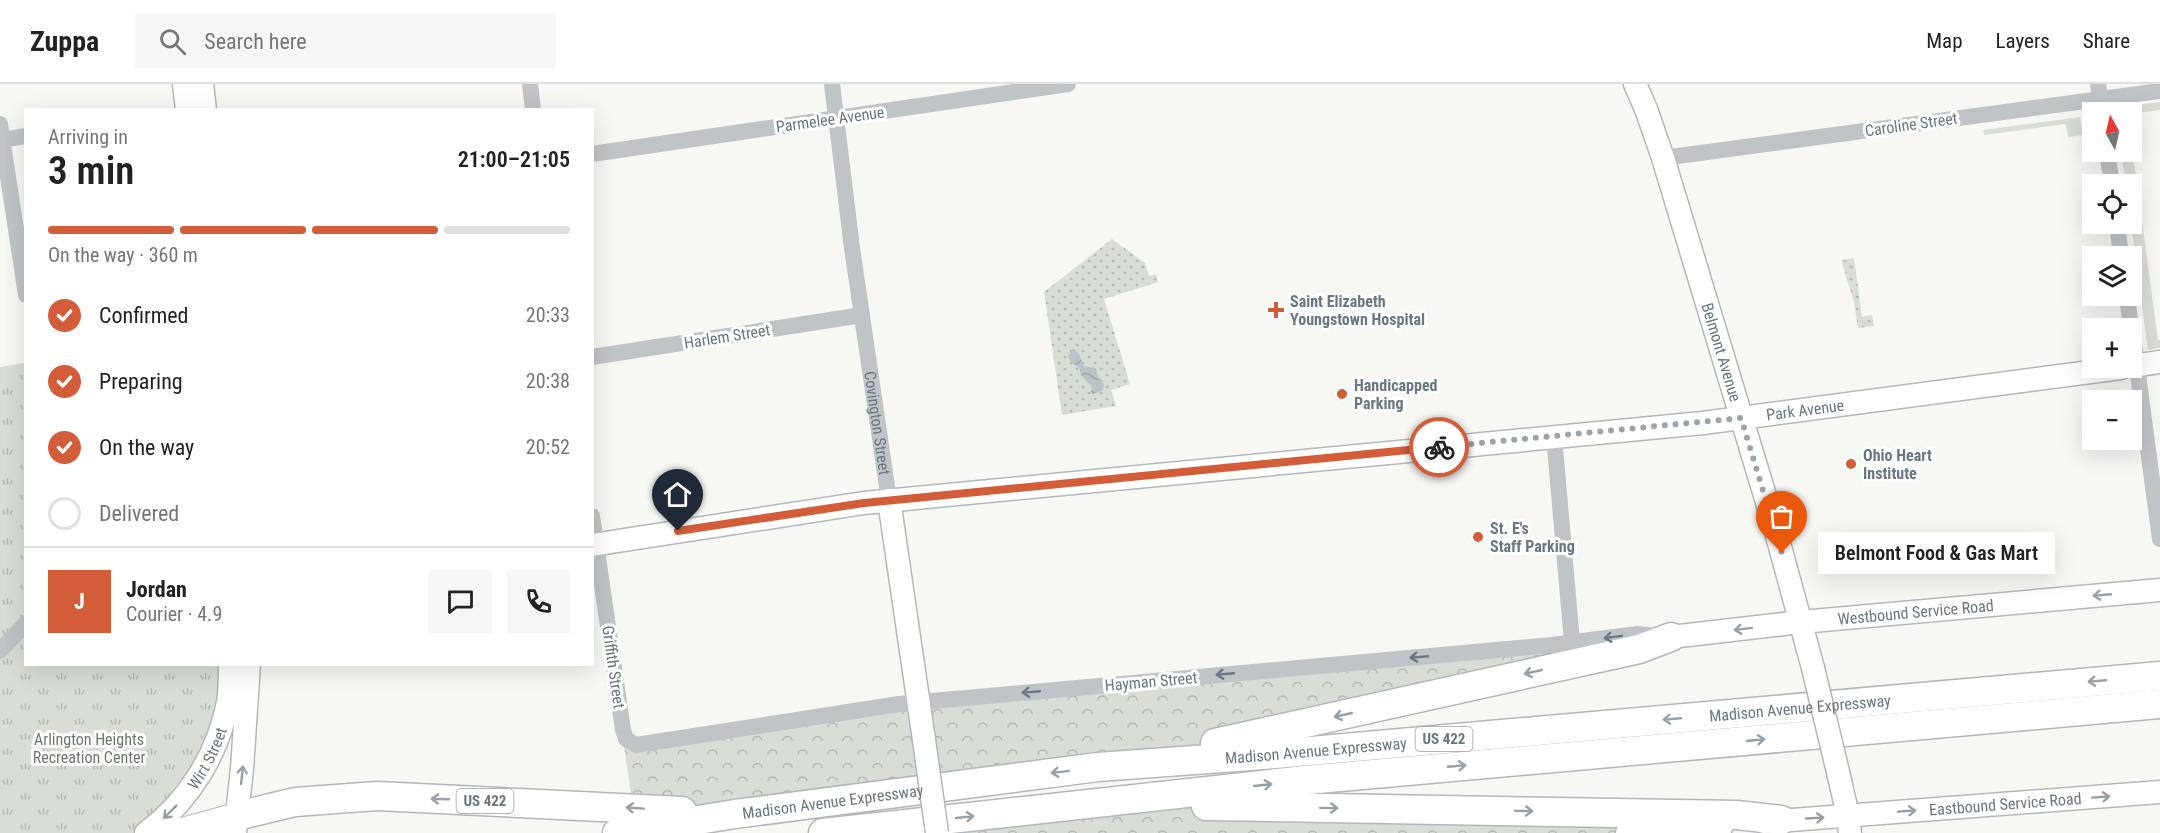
<!DOCTYPE html>
<html lang="en">
<head>
<meta charset="utf-8">
<style>
	:root { --surface:#fff; --page:#f6f6f6; --text:#222; --muted:#767676; --line:#e0e0e0; --accent:#d25d38 }
	body { margin:0; font-family:"Roboto Condensed",sans-serif; background:var(--page); color:var(--text); height:100vh; display:flex; flex-direction:column; font-size:22px; white-space:nowrap }
	* { box-sizing:border-box; margin:0 }
	p { font-size:20px; color:var(--muted) }
	.icon { flex:none; width:33px; height:33px; fill:none; stroke:currentColor; stroke-width:2; stroke-linecap:round; stroke-linejoin:round }
	.map { position:relative; flex:1; overflow:hidden }
	.panel { position:absolute; left:24px; top:24px; width:570px; height:558px; display:flex; flex-direction:column; background:var(--surface); border-radius:0px; box-shadow:0 6px 24px #0002 }
	.panel>* { flex:none }
	.needle { width:39px; rotate:352deg }
	.buttons { position:absolute; left:2082px; top:18px; display:grid; gap:12px }
	.buttons a { display:grid; place-items:center; width:60px; height:60px; border-radius:0px; background:var(--surface); box-shadow:0 6px 24px #0002; font-size:30px }
	.pin { position:absolute; display:grid; place-items:center; width:51px; height:51px; color:#fff; margin:-62px -26px; border-radius:50% 50% 50% 0; rotate:-45deg; box-shadow:0 0 6px #0007 }
	.pin .icon { rotate:45deg }
	.courier { position:absolute; display:grid; place-items:center; width:60px; height:60px; margin:-30px; border:4px solid #d25d38; border-radius:50%; background:#fff; color:#222; box-shadow:0 2px 8px #0007 }
	.bubble { position:absolute; height:42px; border-radius:0px; background:var(--surface); box-shadow:0 6px 24px #0002; font-size:20px; font-weight:600; line-height:42px; text-align:center }
	.overview em { font-style:normal; font-weight:600 }
	.overview div { display:flex; flex-direction:column-reverse }
	.overview { display:flex; align-items:center; justify-content:space-between; height:102px; padding:0 24px }
	h1 { font-size:39px; font-weight:600; line-height:45px }
	.bar { display:grid; grid-template-columns:repeat(4,1fr); gap:9px 6px; align-content:center; height:72px; padding:0 24px }
	.bar i { height:8px; border-radius:4px; background:var(--line) }
	.bar .active { background:var(--accent) }
	.bar p { grid-column:span 4 }
	.line { display:flex; align-items:center; gap:15px; padding:0 24px; border-top:2px solid var(--line) }
	.line div { flex:1 }
	.round { display:grid; place-items:center; flex:none; width:63px; height:63px; border-radius:0px; background:var(--page) }
	ol { padding:0 24px; list-style:none }
	li { display:flex; align-items:center; gap:18px; height:66px }
	li p { margin-inline-start:auto }
	li .icon { padding:6px; border-radius:50%; background:var(--accent); color:#fff; stroke-width:4 }
	li:last-child { color:var(--muted) }
	li i { width:33px; height:33px; border:3px solid var(--line); border-radius:50% }
	header { display:flex; align-items:center; gap:36px; box-sizing:border-box; height:84px; padding:0 30px; background:var(--surface); border-bottom:2px solid var(--line) }
	header strong { font-size:28px }
	nav { display:flex; gap:33px; margin-inline-start:auto; font-size:21px }
	.search { width:420px; height:54px; background:var(--page); display:flex; align-items:center; gap:15px; box-sizing:border-box; padding:0 21px; border-radius:0px; color:var(--muted); font-size:22px }
	.map>svg:first-child { display:block }
	.grass { fill:#d8ddd5 }
	.forest { fill:url(#forest-crowns) }
	.park { fill:url(#park-tufts) }
	.garden { fill:url(#garden-dots) }
	.water { fill:url(#water-waves) }
	.lines { fill:none; stroke-linecap:round; stroke-linejoin:round }
	.secondary-casing { stroke:#b3b8bb; stroke-width:25 }
	.primary-casing { stroke:#b4b8bb; stroke-width:28 }
	.highway-casing { stroke:#b3b7b9; stroke-width:31 }
	.street { stroke:#c0c4c7; stroke-width:16 }
	.secondary { stroke:#fff; stroke-width:22 }
	.primary { stroke:#fff; stroke-width:26 }
	.highway { stroke:#fff; stroke-width:28 }
	.secondary-bridge-casing { stroke:#b3b8bb; stroke-width:25; stroke-linecap:butt }
	.secondary-bridge { stroke:#fff; stroke-width:22 }
	.oneway { stroke:#96a0a8 }
	.oneway2 { stroke:#697782 }
	.done { stroke:#9ba4aa; stroke-width:6; stroke-dasharray:0 10.8 }
	.route { stroke:#d25d38; stroke-width:8 }
	.poi-dot { fill:#d25d38; stroke:#fff; stroke-width:2 }
	.labels { text-anchor:middle; stroke-width:6; stroke-linejoin:round; paint-order:stroke }
	.shield { fill:#fff; stroke:#96a0a8; stroke-width:1.5 }
	.shield-label { font-size:15px; font-weight:bold; fill:#697782 }
	.street-label { font-size:16px; fill:#697782; stroke:#fff }
	.poi-label { font-size:16px; font-weight:bold; fill:#697782; stroke:#fff; text-anchor:start }
	.park-label { font-size:16px; fill:#6a7a67; stroke:#fff }
</style>
</head>
<body>
<header>
<strong>Zuppa</strong>
<div class="search"><svg class="icon" aria-label="search" viewBox="0 0 24 24"><circle cx="10" cy="10" r="6"/><path d="M15 15l6 6"/></svg>Search here</div>
<nav><a>Map</a><a>Layers</a><a>Share</a></nav>
</header>
<div class="map">
<svg width="2160" height="749" viewBox="0 0 2160 749">
	<defs>
		<pattern id="forest-crowns" width="20" height="18" patternUnits="userSpaceOnUse" patternTransform="scale(1.5)"><rect width="20" height="18" fill="#d8ddd5"/><path d="M2 6a3 3 0 1 1 6 0M12 15a3 3 0 1 1 6 0" fill="none" stroke="#b3b8b2"/></pattern>
		<pattern id="park-tufts" width="24" height="20" patternUnits="userSpaceOnUse" patternTransform="scale(1.5)"><rect width="24" height="20" fill="#d8ddd5"/><path d="M3 7l-1-3M5 7V3M7 7l1-3M15 17l-1-3M17 17v-4M19 17l1-3" fill="none" stroke="#b3b8b2"/></pattern>
		<pattern id="garden-dots" width="8" height="8" patternUnits="userSpaceOnUse" patternTransform="scale(1.5)"><rect width="8" height="8" fill="#d8ddd5"/><path d="M2 2h.1M6 6h.1" fill="none" stroke="#b3b8b2" stroke-width="1.8" stroke-linecap="round"/></pattern>
		<pattern id="water-waves" width="16" height="10" patternUnits="userSpaceOnUse" patternTransform="scale(1.5)"><rect width="16" height="10" fill="#bac3c7"/><path d="M0 5q4-4 8 0t8 0" fill="none" stroke="#9ba3a7"/></pattern>
	</defs>
	<rect width="100%" height="100%" fill="#f7f7f4"/>
	<g class="grass">
		<polygon points="2160,18 2160,26 2132,30 2132,28 2116,28 2116,24"/>
		<polygon points="2080,33 2083,51 2068,53 2066,40 1984,51 1983,46"/>
		<polygon points="2132,63 2158,256 2160,256 2160,264 2148,266 2131,140 2132,100 2126,100 2121,68 2132,68"/>
	</g>
	<g class="forest">
		<polygon points="1568,567 1262,650 1098,683 735,730 633,724 624,662 899,620"/>
		<polygon points="1081,720 1737,731 1626,749 823,749"/>
	</g>
	<polygon class="park" points="25,279 26,580 230,581 216,660 146,749 0,749 0,283"/>
	<g class="garden">
		<polygon points="1112,155 1145,179 1149,192 1156,190 1158,198 1104,215 1130,300 1111,306 1116,322 1062,331 1044,208"/>
		<polygon points="1854,174 1862,233 1872,231 1874,242 1858,244 1854,218 1841,176"/>
	</g>
	<polygon class="water" points="1073,265 1078,268 1084,282 1096,284 1098,293 1104,301 1102,307 1093,310 1091,308 1092,303 1081,291 1079,283 1071,278 1068,272"/>
	<g class="lines">
		<defs>
			<g id="secondary">
				<polyline points="184,0 187,26"/>
				<polyline points="202,0 205,26"/>
				<path id="s2" d="M1635 0 1646 25 1663 74 1776 448 1813 584"/>
				<polyline points="2132,282 2160,278"/>
				<polyline points="889,416 924,656"/>
				<path id="s3" d="M592 461 864 419 1703 339 2121 284"/>
				<path id="s4" d="M1671 553 1801 538 2160 506"/>
				<polyline points="1839,692 1848,732 1850,749"/>
				<path id="s5" d="M1764 738 2160 708"/>
				<path id="s6" d="M146 749C189 717 218 670 228 618 230 606 230 593 230 580"/>
				<polyline points="235,749 242,685 249,580"/>
				<polyline points="1627,749 1722,742"/>
			</g>
			<polyline id="primary" points="175,749 237,732"/>
			<g id="highway">
				<polyline points="1215,659 1639,565 1671,553"/>
				<polyline points="1206,722 1737,731 1781,736"/>
				<polyline points="237,732 295,718 377,712 682,727"/>
				<path id="s7" d="M617 749 735 730 1098 683 1264 671 2160 592"/>
				<polyline points="823,749 1306,696 2160,620"/>
			</g>
		</defs>
		<use href="#secondary" class="secondary-casing"/>
		<use href="#primary" class="primary-casing"/>
		<use href="#highway" class="highway-casing"/>
		<g class="street">
			<polyline points="530,0 533,26"/>
			<path id="s1" d="M832 0 852 164 889 416"/>
			<polyline points="2098,0 2102,28"/>
			<polyline points="0,40 26,211"/>
			<polyline points="0,56 26,52"/>
			<polyline points="2107,68 2112,100"/>
			<polyline points="592,70 1068,0"/>
			<polyline points="1663,74 2160,7"/>
			<polyline points="2117,140 2121,172"/>
			<polyline points="2127,212 2131,244"/>
			<polyline points="2132,246 2160,455"/>
			<polyline points="592,273 862,231"/>
			<polyline points="1554,352 1572,558"/>
			<polyline points="592,432 623,646 626,655 636,661 899,620 1552,561 1637,550 1658,552"/>
			<polyline points="0,567 26,539"/>
		</g>
		<use href="#secondary" class="secondary"/>
		<use href="#primary" class="primary"/>
		<use href="#highway" class="highway"/>
		<defs>
			<g id="secondary-bridge">
				<polyline points="1813,584 1839,692"/>
				<polyline points="924,656 937,749"/>
			</g>
		</defs>
		<use href="#secondary-bridge" class="secondary-bridge-casing"/>
		<use href="#secondary-bridge" class="secondary-bridge"/>
	</g>
	<defs><path id="oneway-shaft" d="M-6 0H5M1.5-3L5.5 0L1.5 3" fill="none" stroke-width="1.6" stroke-linecap="round" stroke-linejoin="round" transform="scale(1.5)"/></defs>
	<g class="oneway">
		<use href="#oneway-shaft" transform="translate(2102 511) rotate(175)"/>
		<use href="#oneway-shaft" transform="translate(1743 545) rotate(173)"/>
		<use href="#oneway-shaft" transform="translate(1533 588) rotate(167)"/>
		<use href="#oneway-shaft" transform="translate(2097 597) rotate(175)"/>
		<use href="#oneway-shaft" transform="translate(1343 631) rotate(167)"/>
		<use href="#oneway-shaft" transform="translate(1672 635) rotate(175)"/>
		<use href="#oneway-shaft" transform="translate(1756 656) rotate(-6)"/>
		<use href="#oneway-shaft" transform="translate(1457 682) rotate(-5)"/>
		<use href="#oneway-shaft" transform="translate(1060 688) rotate(173)"/>
		<use href="#oneway-shaft" transform="translate(242 691) rotate(-84)"/>
		<use href="#oneway-shaft" transform="translate(1263 701) rotate(-6)"/>
		<use href="#oneway-shaft" transform="translate(2101 713) rotate(-4)"/>
		<use href="#oneway-shaft" transform="translate(440 715) rotate(-178)"/>
		<use href="#oneway-shaft" transform="translate(635 724) rotate(-176)"/>
		<use href="#oneway-shaft" transform="translate(1329 724) rotate(1)"/>
		<use href="#oneway-shaft" transform="translate(1524 727) rotate(1)"/>
		<use href="#oneway-shaft" transform="translate(1907 727) rotate(-4)"/>
		<use href="#oneway-shaft" transform="translate(170 728) rotate(135)"/>
		<use href="#oneway-shaft" transform="translate(965 733) rotate(-6)"/>
		<use href="#oneway-shaft" transform="translate(1815 734) rotate(-3)"/>
	</g>
	<g class="oneway2">
		<use href="#oneway-shaft" transform="translate(1613 553) rotate(173)"/>
		<use href="#oneway-shaft" transform="translate(1419 573) rotate(175)"/>
		<use href="#oneway-shaft" transform="translate(1225 590) rotate(175)"/>
		<use href="#oneway-shaft" transform="translate(1031 608) rotate(175)"/>
	</g>
	<g class="lines">
		<polyline class="done" points="1439,363 1741,334 1782,469"/>
		<polyline class="route" points="678,447 864,419 1439,363"/>
	</g>
	<g class="poi-dot">
		<path d="M1273 217h6v6h6v6h-6v6h-6v-6h-6v-6h6z"/>
		<circle cx="1342" cy="310" r="6"/>
		<circle cx="1851" cy="380" r="6"/>
		<circle cx="1478" cy="453" r="6"/>
	</g>
	<g class="labels">
		<g class="shield">
			<rect x="1415.5" y="643" width="57" height="24" rx="4.5"/>
			<rect x="456.5" y="705" width="57" height="24" rx="4.5"/>
		</g>
		<g class="shield-label">
			<text x="1444" y="660">US 422</text>
			<text x="485" y="722">US 422</text>
		</g>
		<g class="street-label">
			<text transform="translate(830 35) rotate(-8)" y="6">Parmelee Avenue</text>
			<text transform="translate(1911 40) rotate(-8)" y="6">Caroline Street</text>
			<text transform="translate(727 252) rotate(-9)" y="6">Harlem Street</text>
			<text dy="6" stroke="none"><textPath href="#s2" startOffset="282">Belmont Avenue</textPath></text>
			<text dy="6" stroke="none"><textPath href="#s3" startOffset="1221">Park Avenue</textPath></text>
			<text dy="6" stroke="none"><textPath href="#s1" startOffset="342">Covington Street</textPath></text>
			<text dy="6" stroke="none"><textPath href="#s4" startOffset="246">Westbound Service Road</textPath></text>
			<text transform="translate(614 583) rotate(82)" y="6">Griffith Street</text>
			<text transform="translate(1151 597) rotate(-5)" y="6">Hayman Street</text>
			<text dy="6" stroke="none"><textPath href="#s7" startOffset="1190">Madison Avenue Expressway</textPath></text>
			<text dy="6" stroke="none"><textPath href="#s7" startOffset="704">Madison Avenue Expressway</textPath></text>
			<text dy="6" stroke="none"><textPath href="#s6" startOffset="98">Wirt Street</textPath></text>
			<text dy="6" stroke="none"><textPath href="#s7" startOffset="218">Madison Avenue Expressway</textPath></text>
			<text dy="6" stroke="none"><textPath href="#s5" startOffset="242">Eastbound Service Road</textPath></text>
		</g>
		<g class="poi-label">
			<text x="1290" y="223">Saint Elizabeth<tspan x="1290" dy="18">Youngstown Hospital</tspan></text>
			<text x="1354" y="307">Handicapped<tspan x="1354" dy="18">Parking</tspan></text>
			<text x="1863" y="377">Ohio Heart<tspan x="1863" dy="18">Institute</tspan></text>
			<text x="1490" y="450">St. E's<tspan x="1490" dy="18">Staff Parking</tspan></text>
		</g>
		<g class="park-label">
			<text x="89" y="661">Arlington Heights<tspan x="89" dy="18">Recreation Center</tspan></text>
		</g>
	</g>
</svg>
<div class="buttons">
<a><svg class="needle" viewBox="-14 -14 28 28"><path d="M0-13l5 13h-10z" fill="#e53935"/><path d="M0 13l5-13h-10z" fill="#767676"/></svg></a>
<a><svg class="icon" aria-label="locate" viewBox="0 0 24 24"><circle cx="12" cy="12" r="6"/><path d="M12 2v4M12 18v4M2 12h4M18 12h4"/></svg></a>
<a><svg class="icon" aria-label="layers" viewBox="0 0 24 24"><path d="M12 4l9 5-9 5-9-5zM3 14l9 5 9-5"/></svg></a>
<a>+</a>
<a>−</a>
</div>
<div class="pin" style="left:1782px;top:469px;background:#ea580c"><svg class="icon" aria-label="bag" viewBox="0 0 24 24"><path d="M5 8h14l-1 12H6zM9 8a3 3 0 0 1 6 0"/></svg></div>
<div class="pin" style="left:678px;top:447px;background:#1f2937"><svg class="icon" aria-label="home" viewBox="0 0 24 24"><path d="M3 11l9-7 9 7M6 9v11h12V9"/></svg></div>
<div class="courier" style="left:1439px;top:363px"><svg class="icon" aria-label="bike" viewBox="0 0 24 24"><circle cx="6" cy="16" r="4"/><circle cx="18" cy="16" r="4"/><path d="M6 16l4-8h5l3 8M10 8l3 8H6M13 5h3"/></svg></div>
<div class="bubble" style="left:1818px;top:448px;width:237px">Belmont Food &amp; Gas Mart</div>
<section class="panel">
<div class="overview"><div><h1>3 min</h1><p>Arriving in</p></div><em>21:00–21:05</em></div>
<div class="bar"><i class="active"></i><i class="active"></i><i class="active"></i><i></i><p>On the way · 360 m</p></div>
<ol>
<li><svg class="icon" aria-label="check" viewBox="0 0 24 24"><path d="M5 12l5 5 9-10"/></svg>Confirmed<p>20:33</p></li>
<li><svg class="icon" aria-label="check" viewBox="0 0 24 24"><path d="M5 12l5 5 9-10"/></svg>Preparing<p>20:38</p></li>
<li><svg class="icon" aria-label="check" viewBox="0 0 24 24"><path d="M5 12l5 5 9-10"/></svg>On the way<p>20:52</p></li>
<li><i></i>Delivered</li>
</ol>
<div class="line" style="height:108px"><b class="round" style="background:var(--accent);color:#fff">J</b><div><b>Jordan</b><p>Courier · 4.9</p></div><a class="round"><svg class="icon" aria-label="chat" viewBox="0 0 24 24"><path d="M4 5h16v11H9l-5 4z"/></svg></a><a class="round"><svg class="icon" aria-label="phone" viewBox="0 0 24 24"><path d="M5 4h4l2 5-3 2q2 4 5 5l2-3 5 2v4C11 20 4 13 5 4z"/></svg></a></div>
</section>
</div>
</body>
</html>
